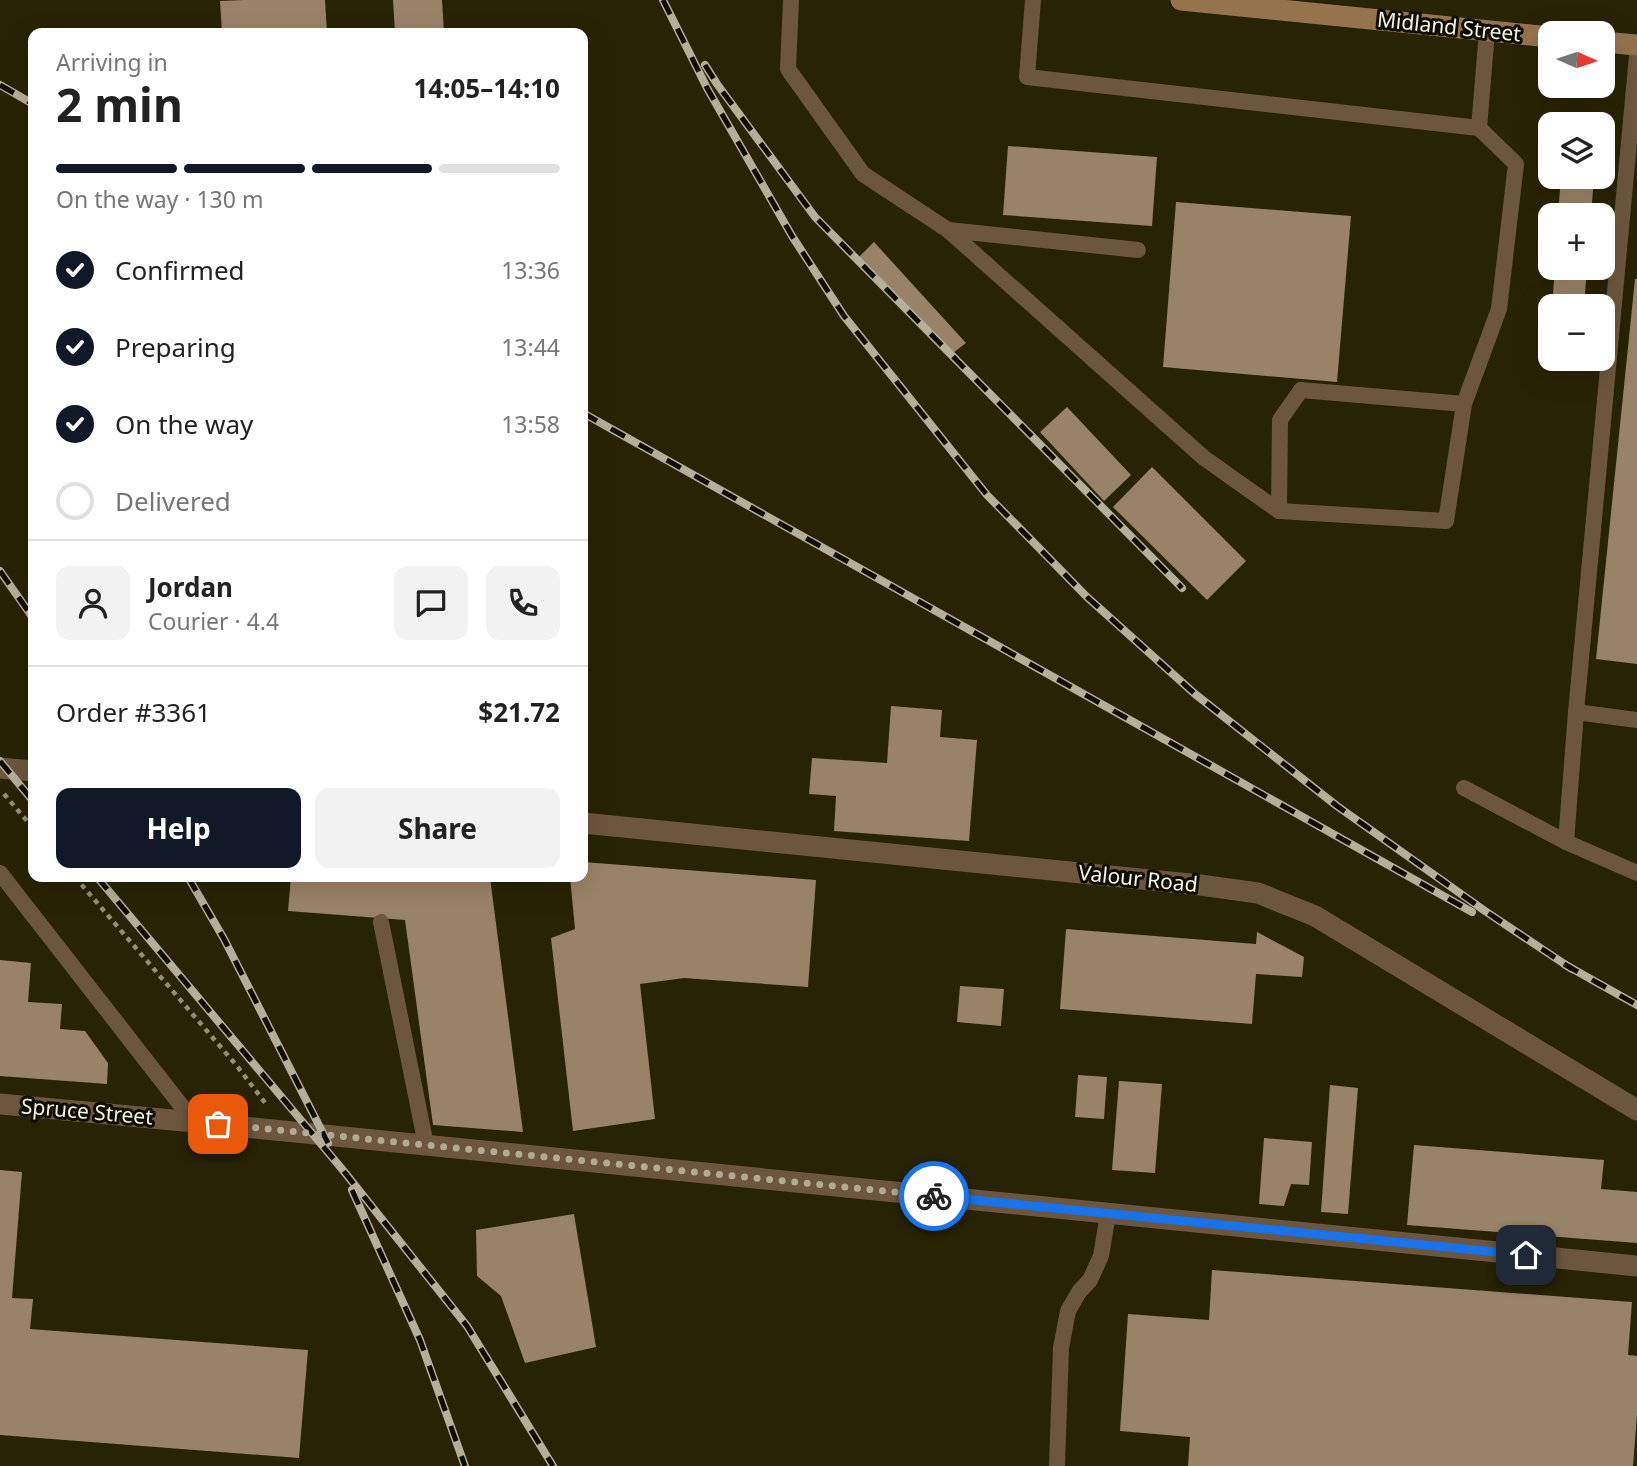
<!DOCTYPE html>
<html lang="en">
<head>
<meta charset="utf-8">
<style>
	:root { --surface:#fff; --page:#f2f2f2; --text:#222; --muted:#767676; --line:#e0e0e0; --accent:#111827 }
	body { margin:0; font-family:"Noto Sans",sans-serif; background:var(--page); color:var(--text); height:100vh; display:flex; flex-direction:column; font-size:26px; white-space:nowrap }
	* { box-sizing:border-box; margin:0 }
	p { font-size:23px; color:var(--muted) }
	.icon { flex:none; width:38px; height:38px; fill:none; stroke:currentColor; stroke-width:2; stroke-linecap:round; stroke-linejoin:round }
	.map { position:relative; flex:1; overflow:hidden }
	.sheet { position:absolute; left:28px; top:28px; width:560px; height:854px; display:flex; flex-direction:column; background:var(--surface); border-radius:14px; box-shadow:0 7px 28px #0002 }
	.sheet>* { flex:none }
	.needle { width:46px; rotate:93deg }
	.tools { position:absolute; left:1538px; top:21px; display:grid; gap:14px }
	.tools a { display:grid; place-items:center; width:77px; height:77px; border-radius:14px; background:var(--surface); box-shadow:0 7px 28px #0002; font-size:35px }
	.pin { position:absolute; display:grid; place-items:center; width:60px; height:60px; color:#fff; margin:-30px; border-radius:14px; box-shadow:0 4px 10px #0006 }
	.courier { position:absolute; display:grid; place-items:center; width:70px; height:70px; margin:-35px; border:5px solid #1a73e8; border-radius:50%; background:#fff; color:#222; box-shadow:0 2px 9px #0007 }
	.overview em { font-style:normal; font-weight:700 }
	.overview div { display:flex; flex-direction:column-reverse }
	.overview { display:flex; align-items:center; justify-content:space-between; height:119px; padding:0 28px }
	h1 { font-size:46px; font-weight:700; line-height:52px }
	.bar { display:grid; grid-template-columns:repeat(4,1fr); gap:10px 7px; align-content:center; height:84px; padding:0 28px }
	.bar i { height:9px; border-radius:5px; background:var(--line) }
	.bar .active { background:var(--accent) }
	.bar p { grid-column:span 4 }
	.line { display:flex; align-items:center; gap:18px; padding:0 28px; border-top:2px solid var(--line) }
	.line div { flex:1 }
	.round { display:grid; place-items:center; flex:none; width:74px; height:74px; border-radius:14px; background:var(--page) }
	ol { padding:0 28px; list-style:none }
	li { display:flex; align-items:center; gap:21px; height:77px }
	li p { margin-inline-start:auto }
	li .icon { padding:7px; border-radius:50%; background:var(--accent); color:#fff; stroke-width:4 }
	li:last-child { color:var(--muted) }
	li i { width:38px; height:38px; border:4px solid var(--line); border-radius:50% }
	.action { display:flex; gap:14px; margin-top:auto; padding:14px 28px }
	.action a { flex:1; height:80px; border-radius:14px; background:var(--accent); color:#fff; font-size:28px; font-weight:700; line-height:80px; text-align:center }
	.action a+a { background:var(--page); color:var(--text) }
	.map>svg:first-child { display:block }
	.building { fill:#998368 }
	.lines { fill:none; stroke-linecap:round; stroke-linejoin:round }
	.path { stroke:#938f77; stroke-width:4.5; stroke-dasharray:5 5; stroke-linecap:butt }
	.lane { stroke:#6c563e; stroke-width:16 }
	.street { stroke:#6c563e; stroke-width:21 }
	.secondary { stroke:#95734c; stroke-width:21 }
	.rail-casing { stroke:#b3af99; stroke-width:8 }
	.rail { stroke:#0e0c02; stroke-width:5; stroke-dasharray:16; stroke-linecap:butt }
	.done { stroke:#afab94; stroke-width:7; stroke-dasharray:0 12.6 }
	.route { stroke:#1a73e8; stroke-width:9 }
	.labels { text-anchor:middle; stroke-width:6; stroke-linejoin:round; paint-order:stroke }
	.street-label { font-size:21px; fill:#f7f4e2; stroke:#0e0c02 }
</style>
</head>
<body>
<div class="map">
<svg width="1637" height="1466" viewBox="0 0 1637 1466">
	<rect width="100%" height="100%" fill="#282304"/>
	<g class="building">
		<polygon points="244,0 325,0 327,33 222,33 220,1"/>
		<polygon points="393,0 442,0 444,33 395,33"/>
		<polygon points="1008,146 1157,157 1152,226 1003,215"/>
		<polygon points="1561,177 1594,177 1591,215 1558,215"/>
		<polygon points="1176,202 1351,216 1337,382 1163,367"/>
		<polygon points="874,242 966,343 953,353 859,257"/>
		<polygon points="1555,268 1587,268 1584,306 1552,306"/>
		<polygon points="1635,279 1637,279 1637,664 1596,659"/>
		<polygon points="1067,407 1131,475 1104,501 1040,432"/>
		<polygon points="1152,467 1246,561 1207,600 1113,507"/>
		<polygon points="891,706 942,710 940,737 977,740 969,841 834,831 836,796 809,794 812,758 887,763"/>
		<polygon points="583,862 816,880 808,987 684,978 640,984 655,1119 573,1131 551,938 575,929 570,877 583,877"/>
		<polygon points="291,877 490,877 523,1132 433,1125 405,920 288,911"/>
		<polygon points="1066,929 1256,944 1257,932 1304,957 1302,977 1256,974 1252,1024 1060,1009"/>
		<polygon points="0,960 31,963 28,1002 62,1004 60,1029 85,1031 108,1063 107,1084 0,1076"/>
		<polygon points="960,986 1004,989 1001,1026 957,1022"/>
		<polygon points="1078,1075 1107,1077 1104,1119 1075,1117"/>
		<polygon points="1119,1081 1162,1084 1155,1173 1112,1170"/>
		<polygon points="1330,1085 1358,1088 1348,1214 1321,1212"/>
		<polygon points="1264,1138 1312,1142 1309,1185 1291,1184 1284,1206 1259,1204"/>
		<polygon points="1414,1145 1604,1160 1601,1189 1637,1192 1637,1243 1407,1225"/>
		<polygon points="0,1170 22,1172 12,1298 33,1299 30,1329 308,1350 299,1458 0,1435"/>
		<polygon points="574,1214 596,1347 525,1363 501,1296 477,1276 476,1230"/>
		<polygon points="1212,1270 1632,1302 1628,1355 1637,1356 1637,1415 1633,1466 1188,1466 1190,1437 1120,1431 1128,1314 1209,1320"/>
	</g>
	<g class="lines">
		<g class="path">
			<polyline points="4,794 33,828"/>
			<polyline points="75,877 237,1066 266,1104"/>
		</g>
		<g class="lane">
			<polyline points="791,0 788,69 863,174 948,230"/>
			<polyline points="1033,0 1027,77 1479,128 1487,31"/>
			<polyline points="1637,56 1576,712 1566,842 1637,873"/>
			<polyline points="1138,250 948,230 1204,458 1279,511"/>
			<polyline points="1464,404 1446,521 1279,511 1280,420 1301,390 1464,404 1499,309 1516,164 1479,128"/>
			<polyline points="1576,712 1637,720"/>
			<polyline points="1464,788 1566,842"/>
			<polyline points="0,873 194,1122"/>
			<polyline points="381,922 426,1145"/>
			<polyline points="1057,1466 1061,1348 1068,1311 1079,1292 1090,1280 1101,1256 1108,1214"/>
		</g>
		<g class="street">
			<polyline points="0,768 33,771"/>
			<polyline points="583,823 1200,885 1258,893 1315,916 1637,1110"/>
			<polyline points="0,1104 194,1122 1637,1266"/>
		</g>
		<g class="secondary">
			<polyline points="1181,0 1550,37"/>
			<polyline points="1603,42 1637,45"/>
		</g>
		<defs>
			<g id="rail">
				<polyline points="663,0 707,88 792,236 844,316 987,495 1087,597 1195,694 1337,806 1485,911 1572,969"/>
				<polyline points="705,65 717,84 815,217 1182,588"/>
				<polyline points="0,85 33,104"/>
				<polyline points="583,413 1472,912"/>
				<polyline points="0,571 33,618"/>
				<polyline points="0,761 33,801"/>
				<polyline points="97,877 342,1169 467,1326 553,1466"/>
				<polyline points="188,877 224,939 328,1143"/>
				<polyline points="1564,964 1637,1005"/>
				<polyline points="352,1190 420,1340 465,1466"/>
			</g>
		</defs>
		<use href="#rail" class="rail-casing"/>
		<use href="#rail" class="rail"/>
	</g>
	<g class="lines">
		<polyline class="done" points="218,1124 934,1196"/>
		<polyline class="route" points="934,1196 1526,1255"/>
	</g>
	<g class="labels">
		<g class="street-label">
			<text transform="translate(1449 27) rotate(6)" y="7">Midland Street</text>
			<text transform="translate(1138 879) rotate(6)" y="7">Valour Road</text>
			<text transform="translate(87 1112) rotate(5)" y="7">Spruce Street</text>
		</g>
	</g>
</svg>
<div class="tools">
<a><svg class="needle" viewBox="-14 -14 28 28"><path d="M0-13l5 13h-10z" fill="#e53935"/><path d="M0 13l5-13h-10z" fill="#767676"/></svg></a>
<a><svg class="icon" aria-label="layers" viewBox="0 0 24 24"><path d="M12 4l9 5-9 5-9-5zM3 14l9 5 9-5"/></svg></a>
<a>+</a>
<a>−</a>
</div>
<div class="pin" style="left:218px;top:1124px;background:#ea580c"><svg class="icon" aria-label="bag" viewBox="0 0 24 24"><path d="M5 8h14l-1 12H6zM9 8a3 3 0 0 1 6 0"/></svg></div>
<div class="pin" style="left:1526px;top:1255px;background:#1f2937"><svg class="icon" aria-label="home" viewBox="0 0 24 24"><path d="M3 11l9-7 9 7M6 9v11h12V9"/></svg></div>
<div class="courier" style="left:934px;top:1196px"><svg class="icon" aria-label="bike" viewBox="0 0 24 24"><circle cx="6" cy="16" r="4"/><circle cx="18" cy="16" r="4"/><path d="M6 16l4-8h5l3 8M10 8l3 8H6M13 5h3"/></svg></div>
<section class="sheet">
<div class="overview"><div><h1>2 min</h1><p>Arriving in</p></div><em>14:05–14:10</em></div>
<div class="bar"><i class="active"></i><i class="active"></i><i class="active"></i><i></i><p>On the way · 130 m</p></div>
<ol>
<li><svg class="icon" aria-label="check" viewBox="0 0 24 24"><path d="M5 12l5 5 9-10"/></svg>Confirmed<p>13:36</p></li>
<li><svg class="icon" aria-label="check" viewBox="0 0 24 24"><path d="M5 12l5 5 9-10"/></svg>Preparing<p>13:44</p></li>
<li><svg class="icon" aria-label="check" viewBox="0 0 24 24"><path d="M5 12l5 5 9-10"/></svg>On the way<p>13:58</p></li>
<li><i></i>Delivered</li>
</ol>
<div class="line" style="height:126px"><a class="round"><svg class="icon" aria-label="person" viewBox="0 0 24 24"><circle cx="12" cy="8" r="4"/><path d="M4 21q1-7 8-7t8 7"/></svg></a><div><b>Jordan</b><p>Courier · 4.4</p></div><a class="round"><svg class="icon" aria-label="chat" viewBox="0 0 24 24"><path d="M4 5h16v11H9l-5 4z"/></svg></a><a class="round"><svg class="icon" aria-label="phone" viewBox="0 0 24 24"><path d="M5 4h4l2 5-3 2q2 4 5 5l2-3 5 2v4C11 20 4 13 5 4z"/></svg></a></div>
<div class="line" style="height:91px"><div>Order #3361</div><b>$21.72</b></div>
<div class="action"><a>Help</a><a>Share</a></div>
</section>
</div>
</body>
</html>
